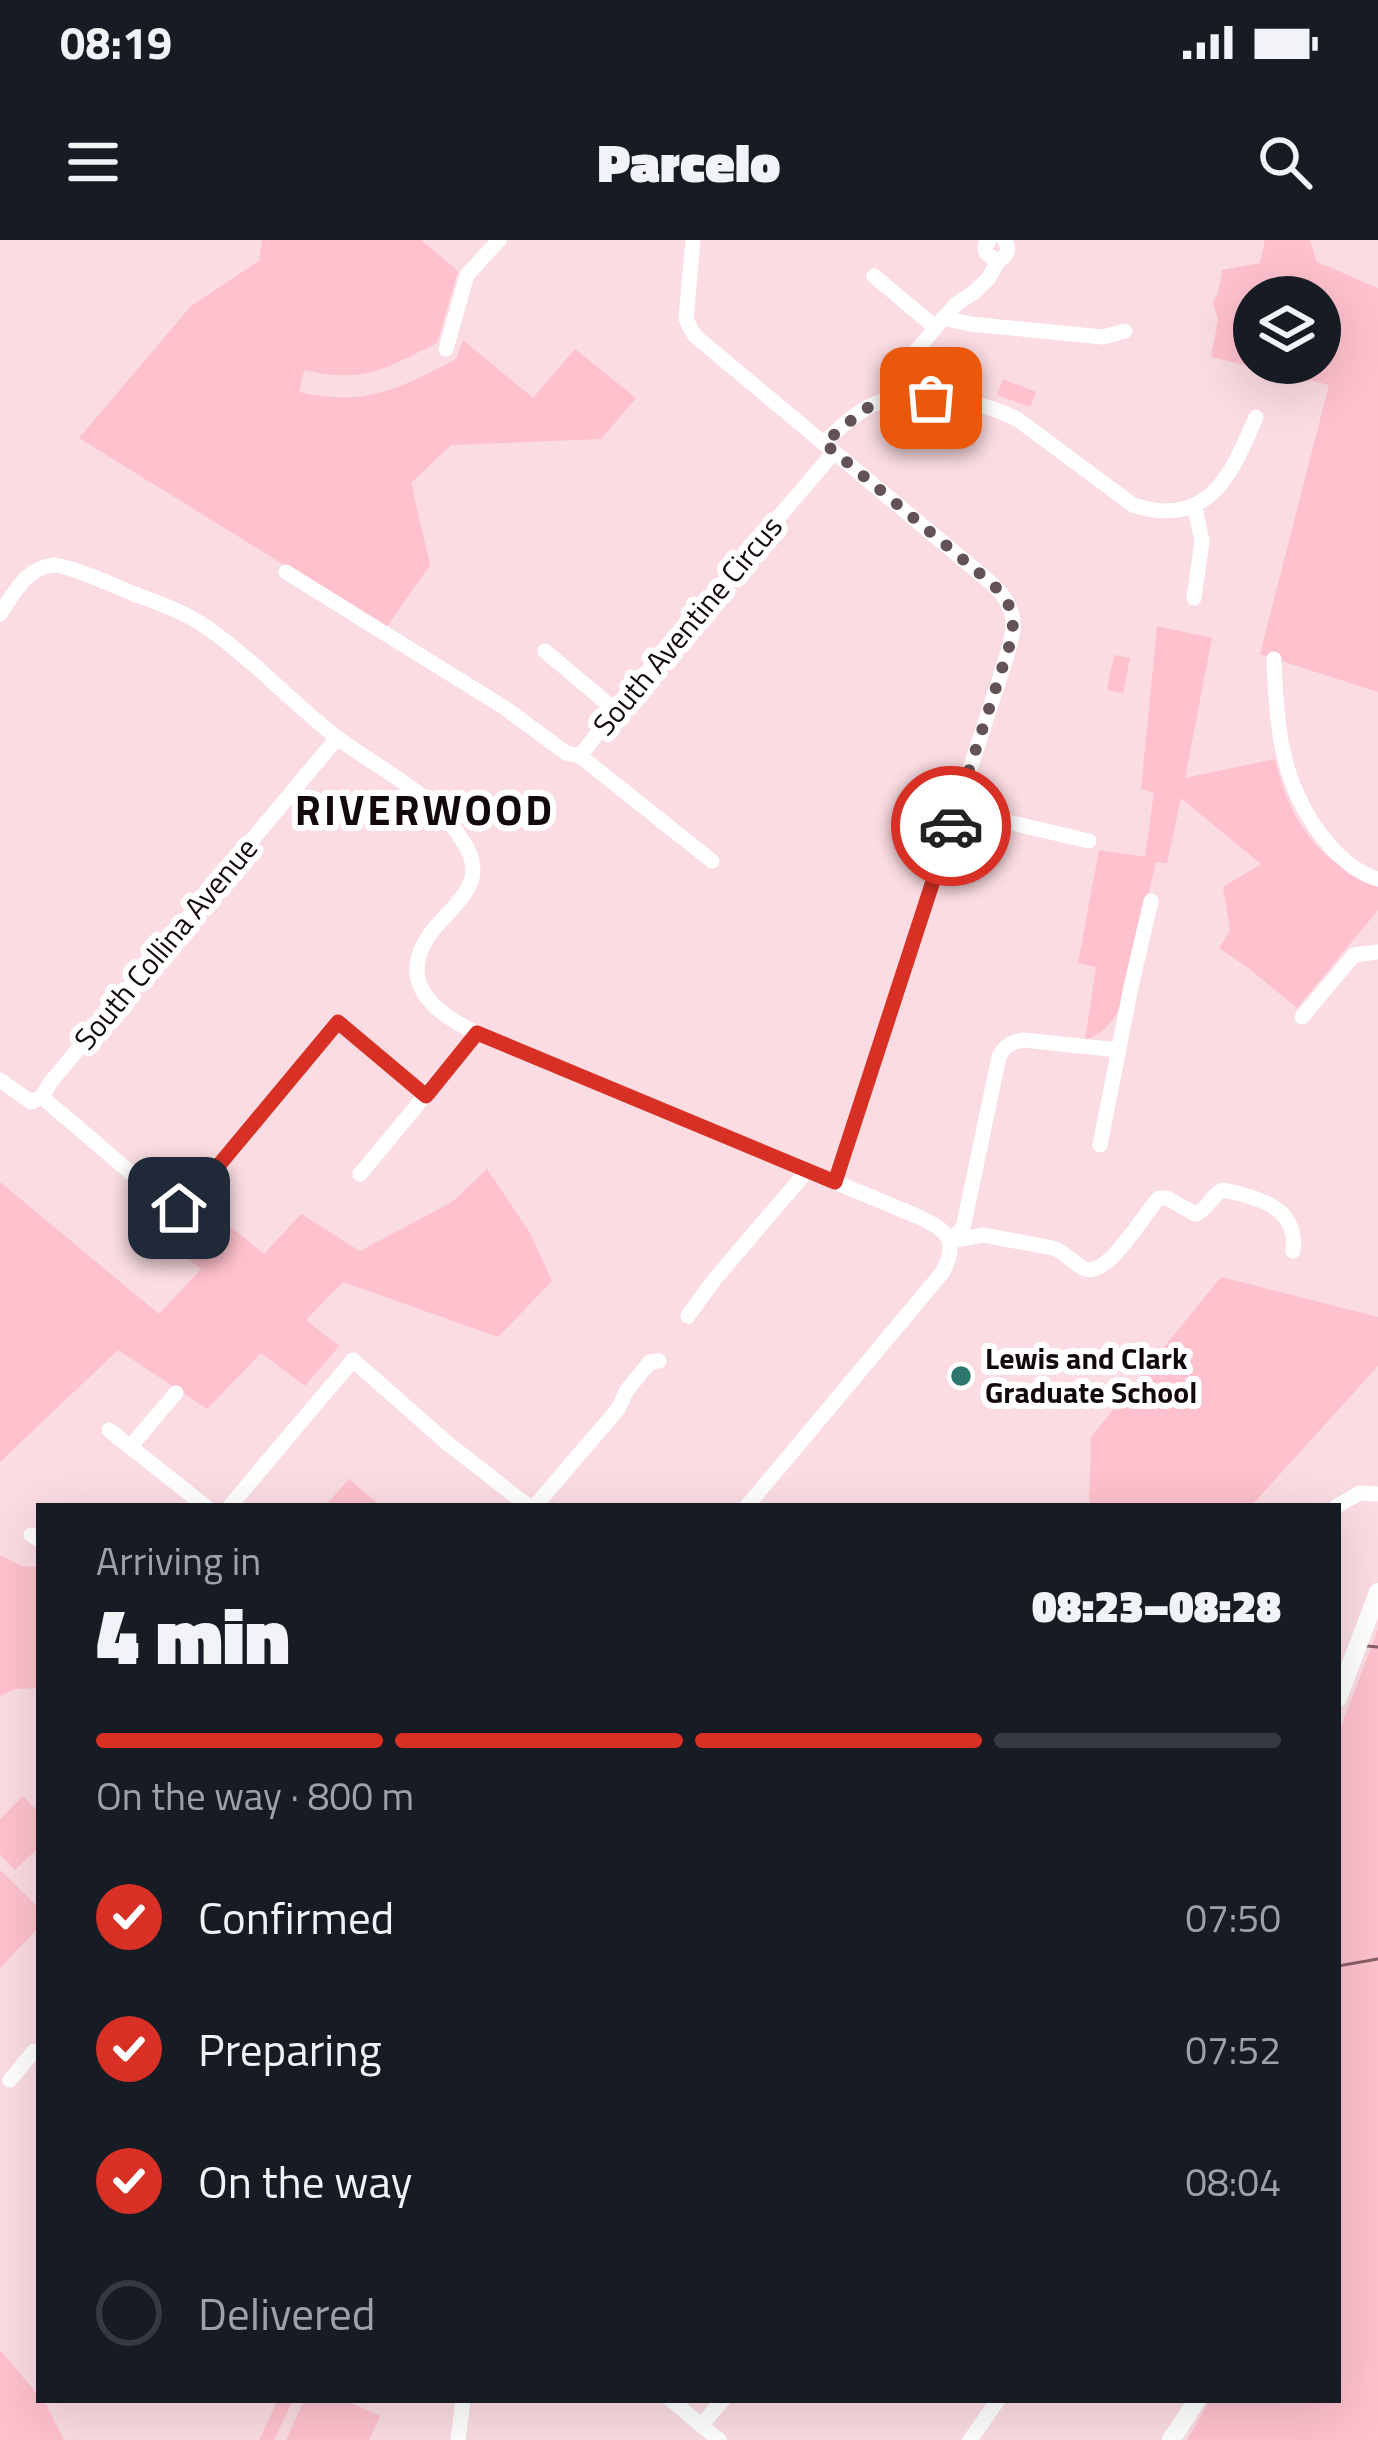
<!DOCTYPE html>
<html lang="en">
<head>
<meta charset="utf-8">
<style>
	:root { --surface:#171b24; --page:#20242c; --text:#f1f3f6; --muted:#9ea1a6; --line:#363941; --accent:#d93025 }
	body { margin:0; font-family:"Titillium Web",sans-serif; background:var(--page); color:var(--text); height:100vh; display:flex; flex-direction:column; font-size:45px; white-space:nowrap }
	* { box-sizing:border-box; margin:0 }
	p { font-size:39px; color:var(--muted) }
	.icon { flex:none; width:66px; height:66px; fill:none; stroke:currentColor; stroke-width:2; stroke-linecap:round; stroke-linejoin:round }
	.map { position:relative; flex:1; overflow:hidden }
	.drawer { position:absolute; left:36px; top:1263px; width:1305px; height:900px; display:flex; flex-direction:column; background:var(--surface); border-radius:0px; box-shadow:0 12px 48px #0002 }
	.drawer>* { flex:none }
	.fabs { position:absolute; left:1233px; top:36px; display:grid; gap:24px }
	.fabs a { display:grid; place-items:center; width:108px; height:108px; border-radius:50%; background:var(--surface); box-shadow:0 12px 48px #0002; font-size:60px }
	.pin { position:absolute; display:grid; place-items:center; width:102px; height:102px; color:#fff; margin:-51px; border-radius:24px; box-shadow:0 6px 18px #0006 }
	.courier { position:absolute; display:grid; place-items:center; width:120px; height:120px; margin:-60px; border:9px solid #d93025; border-radius:50%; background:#fff; color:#222; box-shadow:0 3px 15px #0007 }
	.summary em { font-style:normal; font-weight:800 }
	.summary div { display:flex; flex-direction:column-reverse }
	.summary { display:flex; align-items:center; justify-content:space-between; height:204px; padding:0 60px }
	h1 { font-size:78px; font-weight:800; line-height:90px }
	.bar { display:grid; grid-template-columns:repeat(4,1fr); gap:18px 12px; align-content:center; height:144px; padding:0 60px }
	.bar i { height:15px; border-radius:9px; background:var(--line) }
	.bar .active { background:var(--accent) }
	.bar p { grid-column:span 4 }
	ol { padding:0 60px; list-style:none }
	li { display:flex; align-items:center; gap:36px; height:132px }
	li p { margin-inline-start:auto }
	li .icon { padding:12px; border-radius:50%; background:var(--accent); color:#fff; stroke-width:4 }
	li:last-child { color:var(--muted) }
	li i { width:66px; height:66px; border:6px solid var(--line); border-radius:50% }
	.status { display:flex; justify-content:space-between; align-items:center; height:84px; padding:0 60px; background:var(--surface); direction:ltr }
	.status svg { height:33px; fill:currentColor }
	header { display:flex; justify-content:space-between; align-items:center; height:156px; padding:0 60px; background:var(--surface); font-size:54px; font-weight:800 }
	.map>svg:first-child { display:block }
	.green { fill:#fec1cd; fill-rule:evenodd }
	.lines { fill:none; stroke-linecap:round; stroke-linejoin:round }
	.stream { stroke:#8a5e67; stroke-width:3 }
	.minor { stroke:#fff; stroke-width:15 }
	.major { stroke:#fff; stroke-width:18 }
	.done { stroke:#635356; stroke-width:12; stroke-dasharray:0 21.6 }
	.route { stroke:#d93025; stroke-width:15 }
	.poi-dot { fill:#2f766e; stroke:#fff; stroke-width:4.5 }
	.labels { text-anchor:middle; stroke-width:12; stroke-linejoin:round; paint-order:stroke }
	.street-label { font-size:30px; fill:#12090b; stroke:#fff }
	.poi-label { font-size:30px; font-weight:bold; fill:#12090b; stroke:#fff; text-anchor:start }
	.district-label { font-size:42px; font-weight:bold; letter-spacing:3px; fill:#12090b; stroke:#fff }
</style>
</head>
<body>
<div class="status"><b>08:19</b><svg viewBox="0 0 49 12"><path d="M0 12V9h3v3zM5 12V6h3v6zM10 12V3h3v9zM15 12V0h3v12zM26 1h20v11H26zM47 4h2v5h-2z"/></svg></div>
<header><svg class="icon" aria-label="menu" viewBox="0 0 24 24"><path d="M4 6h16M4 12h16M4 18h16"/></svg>Parcelo<svg class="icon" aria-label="search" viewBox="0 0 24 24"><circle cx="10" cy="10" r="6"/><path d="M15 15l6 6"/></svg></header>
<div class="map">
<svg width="1378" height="2200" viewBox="0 0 1378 2200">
	<rect width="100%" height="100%" fill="#fadce2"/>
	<g class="green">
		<path d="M262 0H421L458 31 437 103C384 129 364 144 304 130L299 152C366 167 398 149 456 119L463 100 533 158 575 109 636 158 601 199 451 205 411 243 430 325 386 388 79 198 191 66 259 21Z"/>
		<path d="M1265 0H1310L1317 22 1378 48V452L1260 414 1329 145 1211 117 1218 79 1213 63 1218 53 1222 30 1260 23ZM1254 57H1320V123H1254Z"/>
		<polygon points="1003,139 1036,152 1030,167 997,155"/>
		<path d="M1157 386 1212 398 1185 538 1275 519C1288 577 1317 624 1375 642L1378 647V670L1297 768 1247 727 1219 708 1230 691 1223 647 1261 624 1181 558 1167 623 1156 622 1125 755C1116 777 1108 792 1085 800L1096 727 1078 723 1099 610 1145 617 1154 553 1141 549Z"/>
		<polygon points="1114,415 1130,418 1123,453 1107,450"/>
		<polygon points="487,929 530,993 552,1041 498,1097 343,1042 306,1080 339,1106 305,1146 261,1113 207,1169 118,1110 0,1222 0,942 159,1074 201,1029 167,1003 203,964 264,1014 301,974 360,1011 452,962"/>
		<polygon points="1221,1037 1378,1077 1378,1126 1251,1266 1089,1266 1091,1197"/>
		<polygon points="349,1239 381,1266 325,1266"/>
		<polygon points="0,1315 22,1326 39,1327 39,1448 15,1449 0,1456"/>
		<polygon points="1378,1389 1378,2200 1187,2200 1210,2160 1338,2160 1338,1495"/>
		<polygon points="23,1556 39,1573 39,1607 15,1630 0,1615 0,1579"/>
		<polygon points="0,1630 39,1668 39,1687 0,1728"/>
		<polygon points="0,2110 39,2156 39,2160 47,2166 64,2200 0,2200"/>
		<polygon points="278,2160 293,2160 274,2200 259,2200"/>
		<polygon points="304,2160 345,2160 380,2176 369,2200 286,2200"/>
	</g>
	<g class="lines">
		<g class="stream">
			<polyline points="1367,1406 1378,1407"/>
			<polyline points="1338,1726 1378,1719"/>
		</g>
		<g class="minor">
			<path d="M693 0 686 79 694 95 990 342C1026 374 1012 396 1000 437L835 942"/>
			<path d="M989 0 985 6 986 13 995 20C1007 19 1011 9 1004 0"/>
			<polyline points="874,36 935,87"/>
			<polyline points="943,78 970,84 1103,97 1125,91"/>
			<polyline points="446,109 467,35 499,0"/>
			<polyline points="891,159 897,133 956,64 973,53 988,39 999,20"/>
			<path d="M824 203C839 188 858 170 877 163 890 158 902 160 915 159 953 157 982 162 1017 179L1133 265C1208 289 1231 236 1256 177"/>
			<polyline points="286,332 505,468 566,513 580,516 712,621"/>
			<polyline points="1194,358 1202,301 1195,268"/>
			<path d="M0 374C15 352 26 327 55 325 81 330 107 343 132 353 157 363 184 371 206 387 254 420 293 464 339 499 382 531 436 555 464 603 471 614 475 625 472 638 466 658 447 673 434 689 394 739 431 772 477 793L919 977C949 991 959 1001 942 1033L747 1266"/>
			<polyline points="545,411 615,470"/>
			<path d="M1274 419C1276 490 1282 552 1331 607 1345 622 1358 633 1378 639"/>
			<polyline points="580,516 615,470 834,212"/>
			<polyline points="956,570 1089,601"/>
			<polyline points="1302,777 1354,715 1378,712"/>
			<polyline points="0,840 31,862 42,857 165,962 179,968 189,961 338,782 426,856"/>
			<polyline points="42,857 50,843 337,498"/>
			<polyline points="1100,905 1131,747 1151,661"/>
			<polyline points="360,934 477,793"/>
			<path d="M952 999 963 988 999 817C1005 805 1011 802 1024 800L1118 810"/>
			<path d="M950 1001 983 995 1053 1008C1066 1013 1074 1024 1085 1029 1109 1037 1144 973 1159 958H1167L1195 974C1208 970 1211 955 1223 950 1258 957 1299 968 1293 1011"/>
			<polyline points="688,1076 714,1040 801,938 805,931"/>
			<polyline points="109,1190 205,1266"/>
			<polyline points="130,1207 176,1153"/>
			<polyline points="230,1266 353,1120 446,1202 528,1266"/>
			<polyline points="535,1266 618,1169 627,1150 650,1122 659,1121"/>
			<polyline points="1337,1266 1360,1253 1378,1254"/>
			<polyline points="31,1295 39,1300"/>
			<polyline points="10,1840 34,1811 39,1815"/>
			<polyline points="671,2160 719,2200"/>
			<polyline points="701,2185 723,2160"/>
			<polyline points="458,2200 463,2160"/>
			<polyline points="970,2200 998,2160"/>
		</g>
		<g class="major">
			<polyline points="1338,1458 1378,1352"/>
			<polyline points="1171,2200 1197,2160"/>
		</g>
	</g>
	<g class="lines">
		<path class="done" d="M931 158 879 162 865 169 824 203 990 342C1011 361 1017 376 1010 404L951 586"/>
		<polyline class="route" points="179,968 189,961 338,782 426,856 477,793 835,942 951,586"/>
	</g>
	<circle class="poi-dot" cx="961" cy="1136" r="12"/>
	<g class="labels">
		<g class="street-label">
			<text transform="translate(688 386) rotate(-50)" y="10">South Aventine Circus</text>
			<text transform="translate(166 704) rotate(-50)" y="10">South Collina Avenue</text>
		</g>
		<g class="poi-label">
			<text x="985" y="1129">Lewis and Clark<tspan x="985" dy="34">Graduate School</tspan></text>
		</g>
		<g class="district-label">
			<text x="425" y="585">RIVERWOOD</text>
		</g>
	</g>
</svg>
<div class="fabs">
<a><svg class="icon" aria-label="layers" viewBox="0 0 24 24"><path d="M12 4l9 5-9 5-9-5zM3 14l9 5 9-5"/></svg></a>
</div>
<div class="pin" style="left:931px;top:158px;background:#ea580c"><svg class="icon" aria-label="bag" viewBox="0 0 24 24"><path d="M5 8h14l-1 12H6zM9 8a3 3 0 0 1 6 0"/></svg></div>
<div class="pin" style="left:179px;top:968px;background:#1f2937"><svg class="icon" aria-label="home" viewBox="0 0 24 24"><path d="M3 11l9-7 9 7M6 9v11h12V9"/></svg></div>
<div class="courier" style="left:951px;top:586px"><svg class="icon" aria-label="car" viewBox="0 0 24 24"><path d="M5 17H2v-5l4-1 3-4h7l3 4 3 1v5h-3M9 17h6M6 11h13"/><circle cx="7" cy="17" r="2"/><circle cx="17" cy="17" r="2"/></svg></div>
<section class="drawer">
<div class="summary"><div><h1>4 min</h1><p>Arriving in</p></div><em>08:23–08:28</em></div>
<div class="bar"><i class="active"></i><i class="active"></i><i class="active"></i><i></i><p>On the way · 800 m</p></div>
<ol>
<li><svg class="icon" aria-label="check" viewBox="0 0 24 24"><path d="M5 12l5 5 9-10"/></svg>Confirmed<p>07:50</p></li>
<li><svg class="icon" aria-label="check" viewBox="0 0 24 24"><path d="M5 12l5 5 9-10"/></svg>Preparing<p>07:52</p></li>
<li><svg class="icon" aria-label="check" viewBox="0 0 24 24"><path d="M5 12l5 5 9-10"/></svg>On the way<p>08:04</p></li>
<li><i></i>Delivered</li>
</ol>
</section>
</div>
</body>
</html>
